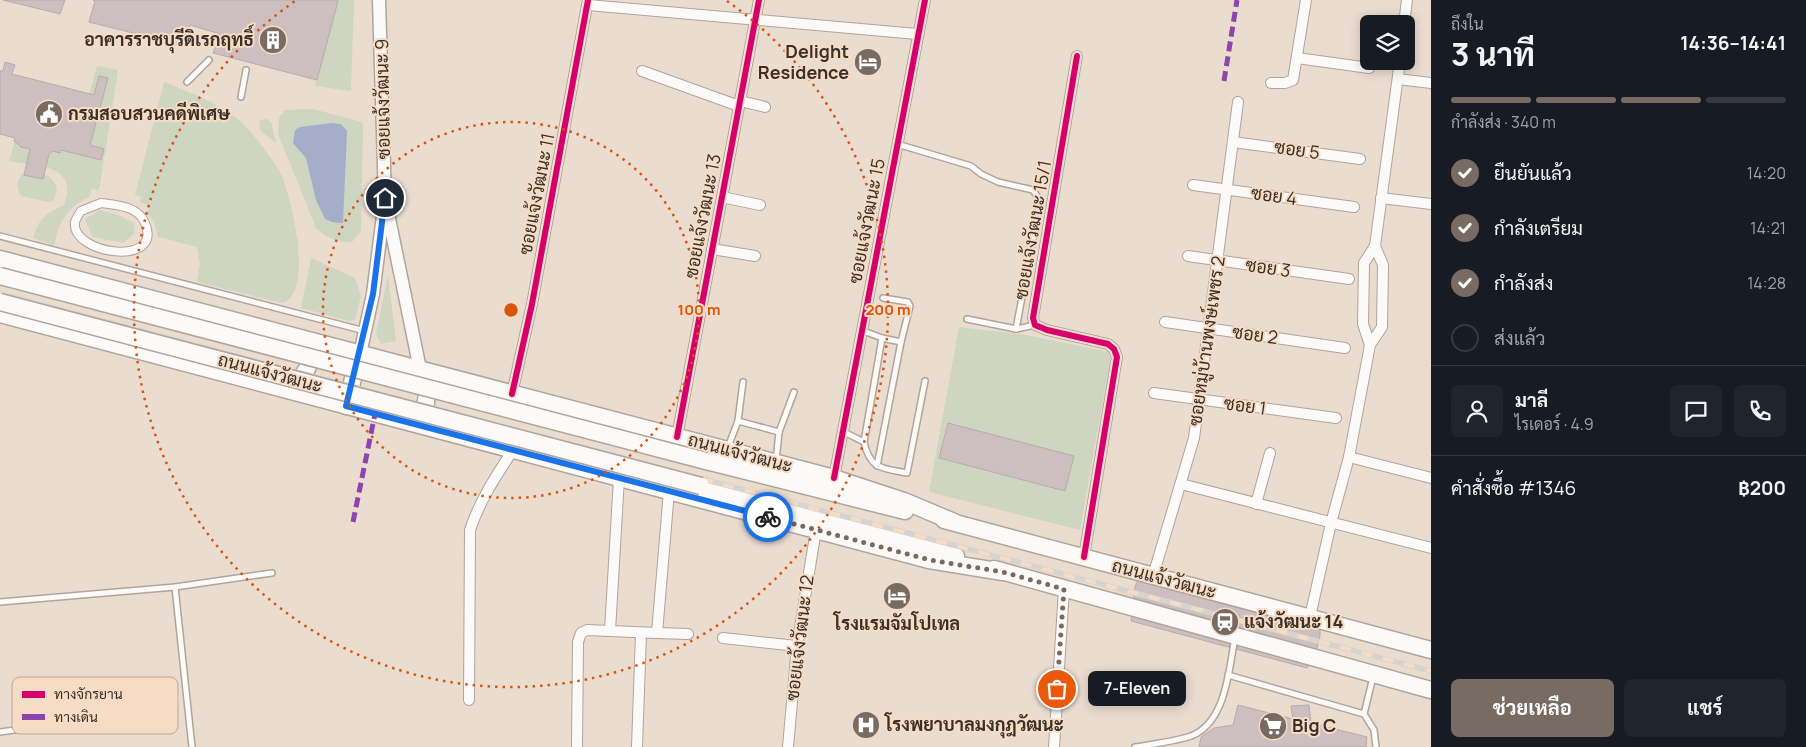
<!DOCTYPE html>
<html lang="th">
<head>
<meta charset="utf-8">
<style>
	:root { --surface:#171b24; --page:#20242c; --text:#f1f3f6; --muted:#9ea1a6; --line:#363941; --accent:#786c62 }
	body { margin:0; font-family:Manrope,Sarabun,sans-serif; background:var(--page); color:var(--text); height:100vh; display:flex; flex-direction:column; font-size:19px; white-space:nowrap }
	* { box-sizing:border-box; margin:0 }
	p { font-size:16px; color:var(--muted) }
	.icon { flex:none; width:28px; height:28px; fill:none; stroke:currentColor; stroke-width:2; stroke-linecap:round; stroke-linejoin:round }
	.map { position:relative; flex:1; overflow:hidden }
	.panel { display:flex; flex-direction:column; background:var(--surface); width:375px }
	.panel>* { flex:none }
	.controls { position:absolute; left:1360px; top:15px; display:grid; gap:10px }
	.controls a { display:grid; place-items:center; width:55px; height:55px; border-radius:8px; background:var(--surface); box-shadow:0 2px 12px #0003; font-size:25px }
	.pin { position:absolute; display:grid; place-items:center; width:42px; height:42px; color:#fff; margin:-21px; border:2px solid #fff; border-radius:50%; box-shadow:0 1px 5px #0007 }
	.courier { position:absolute; display:grid; place-items:center; width:50px; height:50px; margin:-25px; border:4px solid #1a73e8; border-radius:50%; background:#fff; color:#222; box-shadow:0 1px 6px #0007 }
	.bubble { position:absolute; height:35px; border-radius:8px; background:var(--surface); box-shadow:0 2px 12px #0003; font-size:16px; font-weight:700; line-height:35px; text-align:center }
	.summary em { font-style:normal; font-weight:700 }
	.summary div { display:flex; flex-direction:column-reverse }
	.summary { display:flex; align-items:center; justify-content:space-between; height:85px; padding:0 20px }
	h1 { font-size:32px; font-weight:700; line-height:38px }
	.bar { display:grid; grid-template-columns:repeat(4,1fr); gap:8px 5px; align-content:center; height:60px; padding:0 20px }
	.bar i { height:6px; border-radius:4px; background:var(--line) }
	.bar .current { background:var(--accent) }
	.bar p { grid-column:span 4 }
	.line { display:flex; align-items:center; gap:12px; padding:0 20px; border-top:1px solid var(--line) }
	.line div { flex:1 }
	.round { display:grid; place-items:center; flex:none; width:52px; height:52px; border-radius:8px; background:var(--page) }
	ol { padding:0 20px; list-style:none }
	li { display:flex; align-items:center; gap:15px; height:55px }
	li p { margin-inline-start:auto }
	li .icon { padding:5px; border-radius:50%; background:var(--accent); color:#fff; stroke-width:4 }
	li:last-child { color:var(--muted) }
	li i { width:28px; height:28px; border:2px solid var(--line); border-radius:50% }
	.primary-button { display:flex; gap:10px; margin-top:auto; padding:10px 20px }
	.primary-button a { flex:1; height:58px; border-radius:8px; background:var(--accent); color:#fff; font-size:20px; font-weight:700; line-height:58px; text-align:center }
	.primary-button a+a { background:var(--page); color:var(--text) }
	main { display:flex; flex:1; min-height:0 }
	.map>svg:first-child { display:block }
	.green { fill:#ced5c1 }
	.water { fill:#a4aec8 }
	.building { fill:#cdbec0; stroke:#b7abaa }
	.lines { fill:none; stroke-linecap:round; stroke-linejoin:round }
	.service-casing { stroke:#b0a49b; stroke-width:8 }
	.pedestrian-casing { stroke:#b0a49b; stroke-width:10 }
	.minor-casing { stroke:#b0a49b; stroke-width:12 }
	.tertiary-casing { stroke:#b0a49b; stroke-width:15 }
	.primary-casing { stroke:#b0a49b; stroke-width:19 }
	.service { stroke:#fcfaf8; stroke-width:5 }
	.pedestrian { stroke:#fcfaf8; stroke-width:8 }
	.minor { stroke:#fcfaf8; stroke-width:10 }
	.tertiary { stroke:#fcfaf8; stroke-width:12 }
	.primary { stroke:#fcfaf8; stroke-width:16 }
	.rail-casing { stroke:#d7d4d0; stroke-width:5.5 }
	.rail { stroke:#f6dbc5; stroke-width:4; stroke-dasharray:11; stroke-linecap:butt }
	.primary-bridge-casing { stroke:#b0a49b; stroke-width:19; stroke-linecap:butt }
	.primary-bridge { stroke:#fcfaf8; stroke-width:16 }
	.quiet { stroke:#8e44ad; stroke-width:5; stroke-dasharray:10 5; stroke-linecap:butt }
	.cycleway-casing { stroke:#f6dbc5; stroke-width:9 }
	.cycleway { stroke:#d6006c; stroke-width:6 }
	.done { stroke:#786c62; stroke-width:5; stroke-dasharray:0 9 }
	.route { stroke:#1a73e8; stroke-width:6 }
	.ring { fill:none; stroke:#d7550f; stroke-width:2.5; stroke-dasharray:2.5 5 }
	.labels { text-anchor:middle; stroke-width:4; stroke-linejoin:round; paint-order:stroke }
	.poi-label { font-size:18px; font-weight:bold; fill:#3a3027; stroke:#f6dbc5; text-anchor:start }
	.street-label { font-size:18px; fill:#3a3027; stroke:#f6dbc5 }
	.key { fill:#f6dbc5; stroke:#bea896; stroke-width:1 }
	.key-label { font-size:14px; fill:#3a3027 }
	.centre { fill:#d7550f; stroke:#f6dbc5; stroke-width:2.5 }
	.ring-label { font-size:15px; text-anchor:middle; font-weight:bold; fill:#d7550f; stroke:#f6dbc5; stroke-width:4; stroke-linejoin:round; paint-order:stroke }
</style>
</head>
<body>
<main>
<div class="map">
<svg width="1431" height="747" viewBox="0 0 1431 747">
	<rect width="100%" height="100%" fill="#ebdcd0"/>
	<g class="green">
		<polygon points="334,0 354,0 351,91 315,86 338,1"/>
		<path d="M97 66 118 70 100 185 98 191 92 189 89 197C67 208 59 221 54 246L33 238C40 217 44 215 64 205 80 164 35 166 9 161L17 134 75 146Z"/>
		<path d="M164 82C190 92 216 102 239 120 249 129 276 162 281 174 291 196 315 294 282 303L197 282 200 264 197 247 158 237 154 222 147 213 150 206 140 202 141 197 135 195Z"/>
		<path d="M313 109 362 122 363 127 361 231 352 242C337 243 327 238 316 228L278 134 279 118 285 110Z"/>
		<polygon points="266,119 271,122 276,143 262,132 259,126 260,120"/>
		<path d="M25 172C41 173 52 172 57 189L54 200 48 202 21 196C15 186 16 179 25 172Z"/>
		<polygon points="100,210 121,216 135,224 134,234 123,243 92,237 85,219"/>
		<polygon points="311,258 355,278 361,296 355,320 349,321 301,308"/>
		<polygon points="388,275 396,341 381,344 376,334"/>
		<polygon points="959,327 1027,335 1109,352 1110,361 1080,530 929,492"/>
	</g>
	<polygon class="water" points="332,123 341,124 347,131 343,223 332,222 325,219 316,200 306,158 293,143 295,130 300,127"/>
	<g class="building">
		<polygon points="3,0 65,0 60,14"/>
		<polygon points="93,0 334,0 338,1 317,80 213,53 220,34 190,25 185,46 89,22 95,1"/>
		<polygon points="5,62 15,65 12,74 94,95 99,76 108,78 90,145 104,149 101,160 61,150 60,153 53,151 49,154 43,179 24,175 30,149 21,147 14,141 15,138 0,134 0,71 3,71"/>
		<polygon points="948,423 1074,456 1065,491 939,458"/>
		<polygon points="1143,567 1320,617 1320,636 1316,652 1307,668 1131,621 1135,587"/>
		<polygon points="1238,705 1293,719 1291,706 1309,705 1311,723 1367,737 1366,747 1199,747 1201,737 1214,728 1233,725"/>
	</g>
	<g class="lines">
		<defs>
			<g id="service">
				<polyline points="187,82 209,60"/>
				<polyline points="241,97 246,70"/>
				<polyline points="897,144 971,166 981,174 998,182 1033,190 1040,201 1016,329"/>
				<polyline points="0,236 365,331"/>
				<polyline points="967,319 1016,329 1035,325"/>
				<polyline points="861,330 882,338 901,342"/>
				<polyline points="738,421 779,432 794,392"/>
				<path d="M844 432 864 442C870 470 883 468 907 473L925 381"/>
				<polyline points="864,442 882,338"/>
				<polyline points="728,447 738,421 743,382"/>
				<polyline points="776,461 779,432"/>
				<polyline points="877,466 901,342 910,306 908,302 883,298"/>
				<polyline points="175,587 192,747"/>
				<polyline points="0,602 175,587 272,573"/>
				<polyline points="1228,675 1364,714"/>
				<polyline points="1373,677 1364,714 1374,730 1376,747"/>
				<polyline points="0,732 44,726"/>
				<path d="M1135 747C1152 744 1171 742 1188 737 1226 726 1229 669 1235 637"/>
			</g>
			<path id="pedestrian" d="M101 203C117 205 138 206 145 223 164 268 70 254 75 222 76 218 79 214 81 211Z"/>
			<g id="minor">
				<polyline points="588,5 917,34"/>
				<polyline points="1404,24 1407,0"/>
				<polyline points="1077,56 1033,318 1035,325 1047,330 1108,344 1114,349 1117,357 1084,557"/>
				<polyline points="1297,58 1369,68"/>
				<polyline points="642,71 739,106"/>
				<polyline points="1398,79 1431,83"/>
				<polyline points="1271,83 1285,83 1293,80 1306,0"/>
				<polyline points="740,101 765,107"/>
				<polyline points="1233,142 1360,159"/>
				<polyline points="1193,185 1354,207"/>
				<polyline points="722,197 760,205"/>
				<polyline points="1381,198 1431,204"/>
				<polyline points="712,249 755,256"/>
				<polyline points="1188,256 1349,279"/>
				<polyline points="1165,322 1345,348"/>
				<polyline points="1370,345 1363,324 1364,263 1375,246 1400,61"/>
				<polyline points="1154,393 1336,418"/>
				<polyline points="512,394 532,304 588,0"/>
				<polyline points="677,437 759,0"/>
				<polyline points="1349,457 1431,478"/>
				<polyline points="834,478 925,0"/>
				<polyline points="1181,484 1431,548"/>
				<polyline points="1256,504 1270,453"/>
				<polyline points="1153,576 1194,438 1238,102"/>
				<polyline points="1310,617 1331,523 1349,457 1370,345 1382,327 1383,265 1375,246"/>
				<polyline points="610,631 619,478"/>
				<polyline points="657,633 688,634"/>
				<polyline points="723,638 797,646"/>
				<path d="M469 700 470 530C480 500 496 476 513 450"/>
				<polyline points="577,747 578,642 581,633 587,630 657,633 669,491"/>
				<polyline points="637,747 641,633"/>
				<polyline points="788,747 797,646 816,530"/>
				<polyline points="1054,747 1064,589"/>
			</g>
			<g id="tertiary">
				<polyline points="379,0 385,199 420,369"/>
				<polyline points="360,354 373,294 384,208"/>
			</g>
			<g id="primary">
				<polyline points="0,259 834,478 904,501 954,522"/>
				<polyline points="0,314 929,560 1003,572"/>
				<path d="M286 386C305 378 314 365 308 345"/>
				<polyline points="346,406 359,355"/>
				<path d="M432 425C423 412 423 389 438 380"/>
				<polyline points="706,461 905,511"/>
				<polyline points="701,486 956,556"/>
				<polyline points="944,520 1431,650"/>
				<polyline points="994,569 1431,690"/>
			</g>
		</defs>
		<use href="#service" class="service-casing"/>
		<use href="#pedestrian" class="pedestrian-casing"/>
		<use href="#minor" class="minor-casing"/>
		<use href="#tertiary" class="tertiary-casing"/>
		<use href="#primary" class="primary-casing"/>
		<use href="#service" class="service"/>
		<use href="#pedestrian" class="pedestrian"/>
		<use href="#minor" class="minor"/>
		<use href="#tertiary" class="tertiary"/>
		<use href="#primary" class="primary"/>
		<defs>
			<polyline id="rail" points="0,294 1431,671"/>
		</defs>
		<use href="#rail" class="rail-casing"/>
		<use href="#rail" class="rail"/>
		<defs>
			<g id="primary-bridge">
				<polyline points="0,276 706,461"/>
				<polyline points="0,302 701,486"/>
			</g>
		</defs>
		<use href="#primary-bridge" class="primary-bridge-casing"/>
		<use href="#primary-bridge" class="primary-bridge"/>
		<g class="quiet">
			<polyline points="1224,81 1237,0"/>
			<polyline points="353,522 375,414"/>
		</g>
		<defs>
			<g id="cycleway">
				<polyline points="1077,56 1033,318 1035,325 1047,330 1108,344 1114,349 1117,357 1084,557"/>
				<polyline points="512,394 532,304 588,0"/>
				<polyline points="677,437 759,0"/>
				<polyline points="834,478 925,0"/>
			</g>
		</defs>
		<use href="#cycleway" class="cycleway-casing"/>
		<use href="#cycleway" class="cycleway"/>
	</g>
	<g class="lines">
		<polyline class="done" points="768,517 930,560 1003,572 1064,589 1057,689"/>
		<polyline class="route" points="385,198 373,294 346,406 768,517"/>
	</g>
	<g class="ring">
		<circle cx="511" cy="310" r="188"/>
		<path d="M727 1A377 377 0 1 1 295 1"/>
	</g>
	<defs>
		<symbol id="building-disc" viewBox="-11 -11 22 22"><circle r="9.5" fill="#786c62" stroke="#f6dbc5"/><path d="M-4-6H4V6H1V3H-1V6H-4ZM-2.5-4.3h1.7v1.8h-1.7ZM.8-4.3h1.7v1.8H.8ZM-2.5-1h1.7V.8h-1.7ZM.8-1h1.7V.8H.8Z" fill="#fff"/></symbol>
		<symbol id="hotel-disc" viewBox="-11 -11 22 22"><circle r="9.5" fill="#786c62" stroke="#f6dbc5"/><path d="M-6-4.5h1.5V1H6V5H4.5V3h-9V5H-6ZM-4 0a1.8 1.8 0 1 1 3.6 0ZM.5 0V-2.5h3Q6-2.5 6 0Z" fill="#fff"/></symbol>
		<symbol id="civic-disc" viewBox="-11 -11 22 22"><circle r="9.5" fill="#786c62" stroke="#f6dbc5"/><path d="M-.6-6.5H3V-4.5H.6V-3L4-1V1h2V6H-6V1h2V-1L-.6-3ZM-1.2 2.5V6h2.4V2.5Z" fill="#fff"/></symbol>
		<symbol id="station-disc" viewBox="-11 -11 22 22"><circle r="9.5" fill="#786c62" stroke="#f6dbc5"/><path d="M-3-6H3Q5-6 5-4V2Q5 4 3 4L4.5 6H3L1.5 4h-3L-3 6H-4.5L-3 4Q-5 4-5 2V-4Q-5-6-3-6ZM-3.5-4v3h7v-3ZM-3.5 1v1.5H-2V1ZM2 1v1.5H3.5V1Z" fill="#fff"/></symbol>
		<symbol id="hospital-disc" viewBox="-11 -11 22 22"><circle r="9.5" fill="#786c62" stroke="#f6dbc5"/><path d="M-5-5h3v3.5h4V-5h3V5h-3V1.5h-4V5h-3Z" fill="#fff"/></symbol>
		<symbol id="supermarket-disc" viewBox="-11 -11 22 22"><circle r="9.5" fill="#786c62" stroke="#f6dbc5"/><path d="M-6-5.5h2.5l.6 2H6L4.5 2H-2.5L-4.4-4H-6ZM-1.5 3.2a1.3 1.3 0 1 0 .1 0ZM3 3.2a1.3 1.3 0 1 0 .1 0Z" fill="#fff"/></symbol>
	</defs>
	<g fill-rule="evenodd">
		<use href="#building-disc" x="257" y="24" width="32" height="32"/>
		<use href="#hotel-disc" x="852" y="46" width="32" height="32"/>
		<use href="#civic-disc" x="33" y="98" width="32" height="32"/>
		<use href="#hotel-disc" x="881" y="580" width="32" height="32"/>
		<use href="#station-disc" x="1209" y="606" width="32" height="32"/>
		<use href="#hospital-disc" x="850" y="709" width="32" height="32"/>
		<use href="#supermarket-disc" x="1257" y="710" width="32" height="32"/>
	</g>
	<g class="labels">
		<g class="poi-label">
			<text x="254" y="46" text-anchor="end">อาคารราชบุรีดิเรกฤทธิ์</text>
			<text x="849" y="58" text-anchor="end">Delight<tspan x="849" dy="21">Residence</tspan></text>
			<text x="68" y="120">กรมสอบสวนคดีพิเศษ</text>
			<text x="1244" y="628">แจ้งวัฒนะ 14</text>
			<text x="897" y="630" text-anchor="middle">โรงแรมจัมโปเทล</text>
			<text x="885" y="731">โรงพยาบาลมงกุฎวัฒนะ</text>
			<text x="1292" y="732">Big C</text>
		</g>
		<g class="street-label">
			<text transform="translate(383 99) rotate(-91)" y="6">ซอยแจ้งวัฒนะ 9</text>
			<text transform="translate(1297 150) rotate(8)" y="6">ซอย 5</text>
			<text transform="translate(537 194) rotate(-79)" y="6">ซอยแจ้งวัฒนะ 11</text>
			<text transform="translate(1274 196) rotate(8)" y="6">ซอย 4</text>
			<text transform="translate(703 216) rotate(-79)" y="6">ซอยแจ้งวัฒนะ 13</text>
			<text transform="translate(867 221) rotate(-79)" y="6">ซอยแจ้งวัฒนะ 15</text>
			<text transform="translate(1033 230) rotate(-80)" y="6">ซอยแจ้งวัฒนะ 15/1</text>
			<text transform="translate(1268 268) rotate(8)" y="6">ซอย 3</text>
			<text transform="translate(1255 335) rotate(8)" y="6">ซอย 2</text>
			<text transform="translate(1207 341) rotate(-82)" y="6">ซอยหมู่บ้านพงษ์เพชร 2</text>
			<text transform="translate(270 373) rotate(15)" y="6">ถนนแจ้งวัฒนะ</text>
			<text transform="translate(1245 406) rotate(8)" y="6">ซอย 1</text>
			<text transform="translate(740 453) rotate(15)" y="6">ถนนแจ้งวัฒนะ</text>
			<text transform="translate(1164 579) rotate(15)" y="6">ถนนแจ้งวัฒนะ</text>
			<text transform="translate(800 638) rotate(-83)" y="6">ซอยแจ้งวัฒนะ 12</text>
		</g>
	</g>
	<rect x="12" y="677" width="166" height="57" rx="8" class="key"/>
	<rect x="22" y="691" width="23" height="7" fill="#d6006c"/>
	<rect x="22" y="714" width="23" height="6" fill="#8e44ad"/>
	<g class="key-label">
		<text x="54" y="699">ทางจักรยาน</text>
		<text x="54" y="722">ทางเดิน</text>
	</g>
	<circle cx="511" cy="310" r="8" class="centre"/>
	<g class="ring-label">
		<text x="699" y="315">100 m</text>
		<text x="888" y="315">200 m</text>
	</g>
</svg>
<div class="controls">
<a><svg class="icon" aria-label="layers" viewBox="0 0 24 24"><path d="M12 4l9 5-9 5-9-5zM3 14l9 5 9-5"/></svg></a>
</div>
<div class="pin" style="left:1057px;top:689px;background:#ea580c"><svg class="icon" aria-label="bag" viewBox="0 0 24 24"><path d="M5 8h14l-1 12H6zM9 8a3 3 0 0 1 6 0"/></svg></div>
<div class="pin" style="left:385px;top:198px;background:#1f2937"><svg class="icon" aria-label="home" viewBox="0 0 24 24"><path d="M3 11l9-7 9 7M6 9v11h12V9"/></svg></div>
<div class="courier" style="left:768px;top:517px"><svg class="icon" aria-label="bike" viewBox="0 0 24 24"><circle cx="6" cy="16" r="4"/><circle cx="18" cy="16" r="4"/><path d="M6 16l4-8h5l3 8M10 8l3 8H6M13 5h3"/></svg></div>
<div class="bubble" style="left:1088px;top:671px;width:98px">7-Eleven</div>
</div>
<section class="panel">
<div class="summary"><div><h1>3 นาที</h1><p>ถึงใน</p></div><em>14:36–14:41</em></div>
<div class="bar"><i class="current"></i><i class="current"></i><i class="current"></i><i></i><p>กำลังส่ง · 340 m</p></div>
<ol>
<li><svg class="icon" aria-label="check" viewBox="0 0 24 24"><path d="M5 12l5 5 9-10"/></svg>ยืนยันแล้ว<p>14:20</p></li>
<li><svg class="icon" aria-label="check" viewBox="0 0 24 24"><path d="M5 12l5 5 9-10"/></svg>กำลังเตรียม<p>14:21</p></li>
<li><svg class="icon" aria-label="check" viewBox="0 0 24 24"><path d="M5 12l5 5 9-10"/></svg>กำลังส่ง<p>14:28</p></li>
<li><i></i>ส่งแล้ว</li>
</ol>
<div class="line" style="height:90px"><a class="round"><svg class="icon" aria-label="person" viewBox="0 0 24 24"><circle cx="12" cy="8" r="4"/><path d="M4 21q1-7 8-7t8 7"/></svg></a><div><b>มาลี</b><p>ไรเดอร์ · 4.9</p></div><a class="round"><svg class="icon" aria-label="chat" viewBox="0 0 24 24"><path d="M4 5h16v11H9l-5 4z"/></svg></a><a class="round"><svg class="icon" aria-label="phone" viewBox="0 0 24 24"><path d="M5 4h4l2 5-3 2q2 4 5 5l2-3 5 2v4C11 20 4 13 5 4z"/></svg></a></div>
<div class="line" style="height:65px"><div>คำสั่งซื้อ #1346</div><b>฿200</b></div>
<div class="primary-button"><a>ช่วยเหลือ</a><a>แชร์</a></div>
</section>
</main>
</body>
</html>
